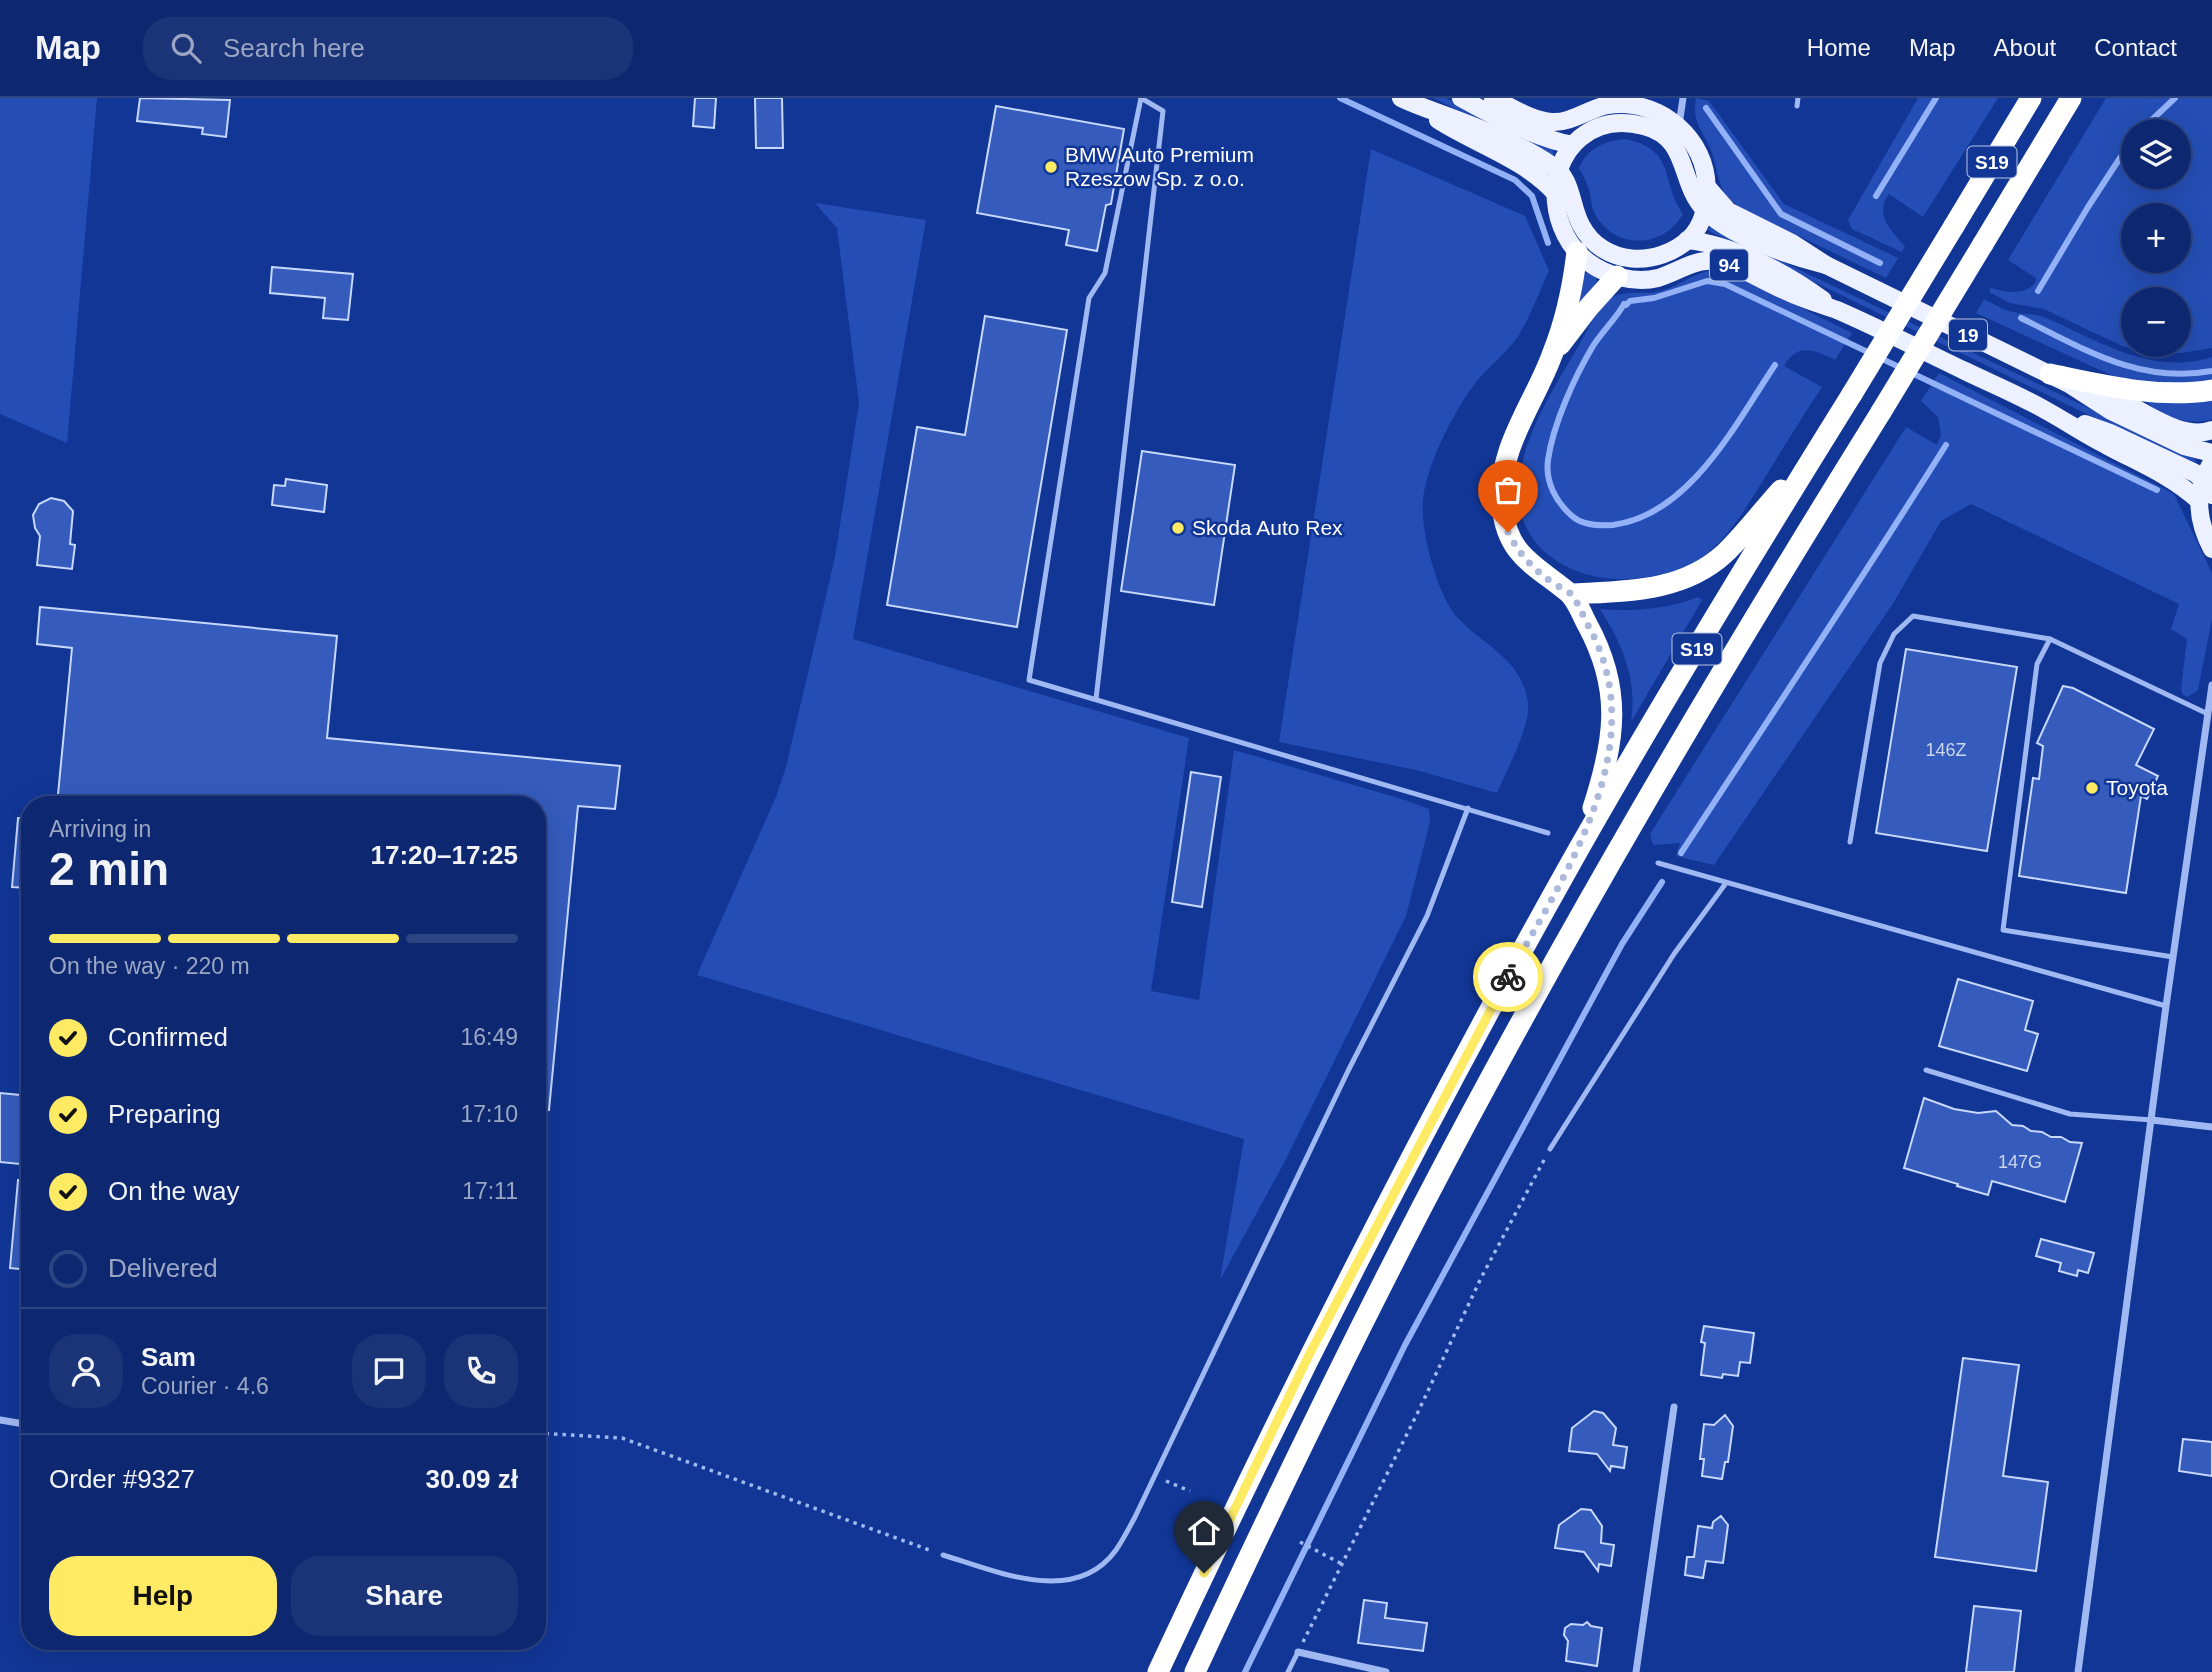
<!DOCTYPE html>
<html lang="en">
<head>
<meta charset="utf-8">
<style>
	:root { --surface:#0d2870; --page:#1b3478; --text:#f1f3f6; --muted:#9aa6c3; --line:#2d4483; --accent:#ffea63 }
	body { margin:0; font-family:Helvetica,sans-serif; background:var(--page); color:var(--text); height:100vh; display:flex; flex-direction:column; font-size:26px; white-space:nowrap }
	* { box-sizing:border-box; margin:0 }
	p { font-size:23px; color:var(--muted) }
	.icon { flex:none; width:38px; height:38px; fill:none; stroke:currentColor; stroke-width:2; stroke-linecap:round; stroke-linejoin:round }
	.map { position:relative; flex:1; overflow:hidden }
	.drawer { position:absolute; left:21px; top:698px; width:525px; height:854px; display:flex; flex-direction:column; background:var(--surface); border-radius:28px; box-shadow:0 7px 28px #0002,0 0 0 2px var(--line) }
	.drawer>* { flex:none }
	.buttons { position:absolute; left:2121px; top:21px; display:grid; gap:14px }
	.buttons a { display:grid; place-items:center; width:70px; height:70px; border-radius:50%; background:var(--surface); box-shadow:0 7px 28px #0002,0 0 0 2px var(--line); font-size:35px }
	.pin { position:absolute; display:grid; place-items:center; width:60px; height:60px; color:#fff; margin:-72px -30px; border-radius:50% 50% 50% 0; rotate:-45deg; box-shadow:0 0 7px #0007 }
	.pin .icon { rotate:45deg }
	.courier { position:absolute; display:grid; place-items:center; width:70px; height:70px; margin:-35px; border:5px solid #ffea63; border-radius:50%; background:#fff; color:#222; box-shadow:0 2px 9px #0007 }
	.headline em { font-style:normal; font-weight:600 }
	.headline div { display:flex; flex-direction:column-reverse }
	.headline { display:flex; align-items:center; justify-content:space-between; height:119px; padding:0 28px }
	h1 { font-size:46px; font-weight:600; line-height:52px }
	.bar { display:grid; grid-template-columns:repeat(4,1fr); gap:10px 7px; align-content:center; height:84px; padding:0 28px }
	.bar i { height:9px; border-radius:5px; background:var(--line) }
	.bar .on { background:var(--accent) }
	.bar p { grid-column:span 4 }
	.line { display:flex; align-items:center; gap:18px; padding:0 28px; border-top:2px solid var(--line) }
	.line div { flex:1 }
	.round { display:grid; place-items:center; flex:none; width:74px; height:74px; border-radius:28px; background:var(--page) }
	ol { padding:0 28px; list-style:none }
	li { display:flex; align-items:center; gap:21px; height:77px }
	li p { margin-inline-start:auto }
	li .icon { padding:7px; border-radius:50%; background:var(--accent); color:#111; stroke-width:4 }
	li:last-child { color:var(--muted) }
	li i { width:38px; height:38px; border:4px solid var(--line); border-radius:50% }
	.action { display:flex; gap:14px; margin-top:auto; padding:14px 28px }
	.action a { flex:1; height:80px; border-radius:28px; background:var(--accent); color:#111; font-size:28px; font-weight:600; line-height:80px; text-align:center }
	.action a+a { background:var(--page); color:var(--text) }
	header { display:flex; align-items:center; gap:42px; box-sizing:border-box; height:98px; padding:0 35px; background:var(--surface); border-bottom:2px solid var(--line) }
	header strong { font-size:33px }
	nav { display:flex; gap:38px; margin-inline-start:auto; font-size:24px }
	.search { width:490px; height:63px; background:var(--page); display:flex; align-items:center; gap:18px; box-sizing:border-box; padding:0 24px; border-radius:28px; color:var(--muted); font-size:26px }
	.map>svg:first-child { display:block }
	.green { fill:#244eb5; fill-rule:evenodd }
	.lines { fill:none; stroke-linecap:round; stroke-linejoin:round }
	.stream { stroke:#92b1f7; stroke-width:6 }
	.building { fill:#355cbc; stroke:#c8d8fd; stroke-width:2 }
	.path { stroke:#a0b9f3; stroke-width:3.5; stroke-dasharray:3.5 5; stroke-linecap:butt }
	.service { stroke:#a0b9f3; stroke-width:5 }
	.minor { stroke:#a0b9f3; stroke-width:7 }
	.primary { stroke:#edf1ff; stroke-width:18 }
	.motorway { stroke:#fff; stroke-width:21 }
	.motorway-bridge { stroke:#fff; stroke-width:21 }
	.done { stroke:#acb9da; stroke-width:7; stroke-dasharray:0 12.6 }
	.route { stroke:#ffea63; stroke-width:9 }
	.poi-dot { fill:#ffea63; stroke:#113696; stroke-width:2.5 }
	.labels { text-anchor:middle; stroke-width:5; stroke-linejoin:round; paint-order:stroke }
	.number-label { font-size:18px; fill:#ccd6ee }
	.shield { fill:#113696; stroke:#b8c3e0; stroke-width:2 }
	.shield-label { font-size:19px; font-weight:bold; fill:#fff }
	.poi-label { font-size:21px; fill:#fff; stroke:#113696; text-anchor:start }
</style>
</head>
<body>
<header>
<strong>Map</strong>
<div class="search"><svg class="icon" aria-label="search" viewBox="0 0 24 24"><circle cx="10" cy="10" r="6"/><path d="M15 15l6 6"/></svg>Search here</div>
<nav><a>Home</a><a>Map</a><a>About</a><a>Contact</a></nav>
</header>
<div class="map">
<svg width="2212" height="1574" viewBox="0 0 2212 1574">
	<rect width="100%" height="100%" fill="#113696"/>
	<g class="green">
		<polygon points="0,0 97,0 67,345 0,316"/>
		<polygon points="1433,0 1446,0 1553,52 1554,56 1551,58"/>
		<path d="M1696 0 1709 3 1784 106 1898 160 1886 180 1745 112C1737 107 1729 102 1724 94 1717 81 1716 65 1711 52 1702 31 1692 25 1696 0Z"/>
		<path d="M1918 0H1998L1923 119 1889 96C1874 116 1891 133 1905 148L1902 154 1852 131 1848 122Z"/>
		<path d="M2106 0H2212V250L2181 255H2148L2122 248 2044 211 2010 205 1989 194 1991 190C2007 194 2023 198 2035 185L2036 180 2008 162ZM2179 33V79H2133V33ZM2133 117H2179V163H2133ZM2133 201H2179V247H2133Z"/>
		<path d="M1625 41C1677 52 1660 83 1683 116 1663 151 1615 152 1595 116 1590 107 1592 98 1588 89 1586 82 1582 76 1579 70 1588 50 1604 43 1625 41Z"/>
		<path d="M1371 51 1525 118 1549 173C1539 194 1530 220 1517 240 1504 258 1484 272 1471 291 1451 319 1426 369 1423 402 1420 431 1437 496 1456 518 1483 548 1522 560 1528 605 1531 627 1506 674 1497 695L1416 672 1279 644Z"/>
		<polygon points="815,105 926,122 853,541 1189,640 1151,893 1199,902 1234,652 1405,702 1429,711 1430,724 1406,818 1285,1063 1220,1182 1244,1041 697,877 776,699 786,669 835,459 859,305 837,130"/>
		<polygon points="1710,129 2195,361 2197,366 2190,366 1711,134 1708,131"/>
		<path d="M1714 172 1733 176 1852 235 1835 262C1815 252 1797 244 1784 268L1822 289C1803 318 1784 348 1766 378 1749 405 1733 433 1709 454 1685 474 1650 481 1620 481 1594 481 1566 472 1546 455 1485 402 1540 313 1572 259 1582 243 1593 218 1605 205 1619 189 1643 198 1660 193 1681 188 1689 176 1714 172Z"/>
		<polygon points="1587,174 1596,179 1597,183 1575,219 1584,177"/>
		<path d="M1984 201C1992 205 2000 210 2009 213 2021 217 2035 215 2046 220 2100 243 2151 278 2212 259V284L2166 288 2115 279 1976 215Z"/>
		<polygon points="1939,275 2174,396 2212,475 2212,521 2198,592 2188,599 2183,597 2181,591 2187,541 2171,531 2179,506 1971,406 1941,423 1894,504 1714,767 1676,758 1680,745 1653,747 1650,736 1906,329 1937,347 1941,337 1938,319 1921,303"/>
		<path d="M2212 301V321C2190 328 2165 320 2147 305L2148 303Z"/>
		<path d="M1698 499 1702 502 1631 624C1638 583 1622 545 1600 511 1633 514 1668 511 1698 499Z"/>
	</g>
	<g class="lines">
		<g class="stream">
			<polyline points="1340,0 1515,82 1532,98 1548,145"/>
			<polyline points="1706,10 1781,116 1880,165"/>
			<polyline points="2140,33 2175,0"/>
			<polyline points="1876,98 1936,0"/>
			<polyline points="2038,193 2088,109 2133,40"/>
			<path d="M1624 206C1618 218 1602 234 1593 248 1575 278 1553 326 1548 362 1545 384 1556 404 1572 418 1582 427 1600 428 1613 427 1690 417 1736 325 1775 267"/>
			<polyline points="1626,207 1630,203 1654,200 1707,183 1725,186 2157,392"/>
			<path d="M2021 220C2084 251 2139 286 2212 273"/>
			<path d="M1681 755C1770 619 1860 484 1946 347"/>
			<polyline points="1245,1574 1405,1247 1622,846 1662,784"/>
		</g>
	</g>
	<g class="building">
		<polygon points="140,0 230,2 226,39 202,36 203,30 137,23"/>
		<polygon points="695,0 716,0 714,30 693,28"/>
		<polygon points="755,0 782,0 783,50 756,50"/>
		<polygon points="996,8 1124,31 1111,106 1106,107 1097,153 1066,147 1069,132 977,115"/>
		<polygon points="272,169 353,176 348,222 323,220 325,200 270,195"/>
		<polygon points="985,218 1067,232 1017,529 887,507 917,329 965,337"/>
		<polygon points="1142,353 1235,367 1214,507 1121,493"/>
		<polygon points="286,381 327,387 324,414 272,407 274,387 285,388"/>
		<polygon points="51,400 64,403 73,413 70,446 75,447 72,471 37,467 40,438 35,430 33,417 39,406"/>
		<polygon points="40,509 337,538 327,640 620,668 615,711 578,708 549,1012 537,1012 537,707 57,707 72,550 37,546"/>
		<polygon points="1906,551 2017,569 1987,753 1876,735"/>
		<polygon points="2063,588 2073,590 2154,631 2136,667 2158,678 2147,701 2141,698 2126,795 2019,778 2033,680 2039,681 2043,648 2037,645"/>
		<polygon points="1191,674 1221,679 1202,809 1172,804"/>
		<polygon points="18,720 30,720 30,790 12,789"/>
		<polygon points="1958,881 2033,903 2025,932 2038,936 2027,973 1939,948"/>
		<polygon points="0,995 30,998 30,1067 0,1064"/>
		<polygon points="1924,1000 1954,1011 1978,1015 1996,1013 2012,1027 2023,1028 2031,1033 2042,1034 2051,1039 2061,1039 2070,1044 2082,1045 2065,1104 1992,1083 1988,1097 1957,1088 1958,1086 1904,1070"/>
		<polygon points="18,1082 30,1082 30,1172 10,1170"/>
		<polygon points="2041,1141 2094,1155 2088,1175 2078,1172 2077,1178 2059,1173 2061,1165 2036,1158"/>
		<polygon points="1704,1228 1754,1235 1750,1265 1740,1264 1738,1278 1723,1276 1722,1280 1701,1277 1705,1245 1701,1244"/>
		<polygon points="1963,1260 2019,1267 2003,1378 2048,1384 2036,1473 1935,1459"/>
		<polygon points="1594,1313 1603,1315 1616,1330 1613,1347 1627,1349 1624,1370 1611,1368 1610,1373 1597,1356 1569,1353 1572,1330"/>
		<polygon points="1725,1317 1733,1328 1728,1364 1725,1364 1722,1381 1702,1378 1704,1361 1700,1361 1704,1326 1714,1327"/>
		<polygon points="2183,1341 2212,1344 2212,1378 2179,1373"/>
		<polygon points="1581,1411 1591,1412 1602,1428 1601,1445 1614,1447 1611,1468 1599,1466 1598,1473 1584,1454 1555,1450 1559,1427"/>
		<polygon points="1721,1418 1728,1427 1723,1465 1706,1463 1703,1480 1685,1477 1687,1459 1694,1459 1698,1428 1712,1430 1713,1424"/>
		<polygon points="1364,1502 1387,1505 1385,1520 1427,1525 1423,1553 1358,1545"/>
		<polygon points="1974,1508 2021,1513 2014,1574 1966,1574"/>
		<polygon points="1587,1524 1591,1528 1602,1530 1597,1568 1566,1563 1568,1543 1564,1537 1565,1530 1571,1526 1583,1527"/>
	</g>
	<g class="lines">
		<g class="path">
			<polyline points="537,1335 622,1340 932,1453"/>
			<polyline points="1166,1383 1190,1393"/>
			<polyline points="1300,1444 1342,1466"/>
			<polyline points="1303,1544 1419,1312 1481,1180 1544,1062"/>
		</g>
		<g class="service">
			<polyline points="1141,0 1105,175 1089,200 1029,582 1548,735"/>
			<polyline points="1797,8 1798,0"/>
			<polyline points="2050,541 2037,566 2003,832 2173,859"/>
			<polyline points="1096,601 1163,13 1141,0"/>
			<polyline points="1850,744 1880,565 1894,536 1913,518 2050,541 2208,616"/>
			<polyline points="1658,765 2166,908"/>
			<polyline points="1926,972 2070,1016 2152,1022"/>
			<polyline points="1550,1051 1674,856 1726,785"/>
			<path d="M943 1457C996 1473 1075 1509 1116 1452 1123 1442 1129 1430 1135 1419L1348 973 1427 818 1468 710"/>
			<polyline points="1288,1574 1298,1554"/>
		</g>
		<g class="minor">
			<polyline points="1679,27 1683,0"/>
			<polyline points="2152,1022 2212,1029"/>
			<polyline points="0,1322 30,1327"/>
			<polyline points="1298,1554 1386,1574"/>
			<polyline points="1636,1574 1674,1309"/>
			<polyline points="2078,1574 2166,908 2212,587"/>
		</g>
		<g class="primary">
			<path d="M1401 0C1422 10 1444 16 1465 25 1494 36 1526 50 1551 67 1573 80 1570 107 1581 127 1603 169 1658 170 1690 140 1705 125 1708 101 1706 80 1700 34 1655 0 1607 7 1589 11 1571 25 1552 24 1532 23 1511 9 1493 0"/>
			<path d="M1461 0C1493 18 1537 41 1573 47"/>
			<path d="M1438 22C1477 47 1525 61 1556 96"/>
			<polyline points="1707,89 1728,113 1792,145 1826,167 2069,286 2111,313 2184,348 2212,355"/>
			<path d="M1687 142C1733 147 1785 174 1823 202"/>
			<path d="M1826 167C1791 158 1728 138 1704 111 1678 83 1690 40 1644 28 1621 22 1599 24 1580 40 1543 71 1550 136 1588 164 1607 178 1635 186 1658 180 1684 172 1698 156 1728 166 1751 174 1772 188 1795 197 1809 203 1823 207 1837 212 1881 231 1923 253 1965 273 1992 286 2021 298 2047 313 2067 324 2086 337 2106 347 2137 364 2171 377 2198 402"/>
			<path d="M2092 293C2101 296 2110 298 2119 302 2146 314 2182 343 2212 332"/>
			<polyline points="2085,326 2110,335 2195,375 2203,382 2212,397"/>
			<path d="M2212 364C2194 393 2196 421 2212 451"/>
		</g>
		<g class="motorway">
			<polyline points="1954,128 2031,0"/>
			<polyline points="1983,146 2071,0"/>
			<path d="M1577 154C1573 188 1565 225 1552 257 1534 306 1497 351 1502 406 1506 457 1534 466 1569 495 1577 502 1582 517 1587 526 1623 592 1615 642 1593 710"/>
			<polyline points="1560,247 1589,209 1617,178"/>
			<path d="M2050 276C2103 287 2158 301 2212 292"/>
			<path d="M1571 496C1624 493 1681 495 1724 456 1744 437 1762 413 1781 392"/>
			<path d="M1158 1574C1288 1295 1426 1022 1577 754 1665 599 1758 447 1852 296"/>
			<path d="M1195 1574C1268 1417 1343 1261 1423 1107 1564 836 1720 573 1881 314"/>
		</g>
		<g class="motorway-bridge">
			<polyline points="1852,296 1954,128"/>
			<polyline points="1881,314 1983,146"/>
		</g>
	</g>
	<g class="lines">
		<path class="done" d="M1508 434C1519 456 1533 471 1553 485 1559 489 1567 492 1571 496 1579 505 1583 519 1589 529 1654 647 1565 776 1508 879"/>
		<polyline class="route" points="1204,1475 1309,1257 1508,879"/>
	</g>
	<g class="poi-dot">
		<circle cx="1051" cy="69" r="7"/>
		<circle cx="1178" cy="430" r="7"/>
		<circle cx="2092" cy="690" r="7"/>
	</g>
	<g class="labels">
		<g class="number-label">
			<text x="1946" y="658">146Z</text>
			<text x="2020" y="1070">147G</text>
		</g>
		<g class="shield">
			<rect x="1967.5" y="48.5" width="49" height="31" rx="5"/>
			<rect x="1710" y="151.5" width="38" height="31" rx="5"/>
			<rect x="1949" y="221.5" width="38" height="31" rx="5"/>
			<rect x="1672.5" y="535.5" width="49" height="31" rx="5"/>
		</g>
		<g class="shield-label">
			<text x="1992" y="71">S19</text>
			<text x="1729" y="174">94</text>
			<text x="1968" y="244">19</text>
			<text x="1697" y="558">S19</text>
		</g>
		<g class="poi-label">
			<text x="1065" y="64">BMW Auto Premium<tspan x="1065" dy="24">Rzeszow Sp. z o.o.</tspan></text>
			<text x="1192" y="437">Skoda Auto Rex</text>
			<text x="2106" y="697">Toyota</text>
		</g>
	</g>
</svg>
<div class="buttons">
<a><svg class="icon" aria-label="layers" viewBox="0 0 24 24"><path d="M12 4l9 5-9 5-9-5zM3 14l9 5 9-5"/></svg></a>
<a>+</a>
<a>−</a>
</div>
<div class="pin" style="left:1508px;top:434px;background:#ea580c"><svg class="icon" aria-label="bag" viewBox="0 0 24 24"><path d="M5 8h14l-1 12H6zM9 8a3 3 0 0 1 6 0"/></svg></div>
<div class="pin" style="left:1204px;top:1475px;background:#1f2937"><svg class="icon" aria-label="home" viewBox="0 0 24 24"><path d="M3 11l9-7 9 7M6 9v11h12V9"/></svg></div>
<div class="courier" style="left:1508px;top:879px"><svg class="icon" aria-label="bike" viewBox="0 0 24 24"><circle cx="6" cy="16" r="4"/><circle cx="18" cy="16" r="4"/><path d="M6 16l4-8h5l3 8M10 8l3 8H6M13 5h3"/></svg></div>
<section class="drawer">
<div class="headline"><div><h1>2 min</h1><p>Arriving in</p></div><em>17:20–17:25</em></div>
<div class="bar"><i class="on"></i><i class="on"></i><i class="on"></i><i></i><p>On the way · 220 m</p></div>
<ol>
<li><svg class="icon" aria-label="check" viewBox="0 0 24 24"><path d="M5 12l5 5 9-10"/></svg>Confirmed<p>16:49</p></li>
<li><svg class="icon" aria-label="check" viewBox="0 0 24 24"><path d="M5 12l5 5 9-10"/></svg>Preparing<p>17:10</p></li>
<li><svg class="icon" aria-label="check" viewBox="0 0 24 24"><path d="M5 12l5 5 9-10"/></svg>On the way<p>17:11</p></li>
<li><i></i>Delivered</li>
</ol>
<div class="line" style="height:126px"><a class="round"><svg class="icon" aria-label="person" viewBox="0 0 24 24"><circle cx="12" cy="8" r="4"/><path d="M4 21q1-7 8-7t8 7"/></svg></a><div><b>Sam</b><p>Courier · 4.6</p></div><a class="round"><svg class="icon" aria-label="chat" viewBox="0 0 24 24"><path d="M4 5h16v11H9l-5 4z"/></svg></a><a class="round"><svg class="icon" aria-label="phone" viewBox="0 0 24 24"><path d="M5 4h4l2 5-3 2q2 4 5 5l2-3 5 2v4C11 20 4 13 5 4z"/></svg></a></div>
<div class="line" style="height:91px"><div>Order #9327</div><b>30.09 zł</b></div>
<div class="action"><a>Help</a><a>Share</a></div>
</section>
</div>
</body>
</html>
